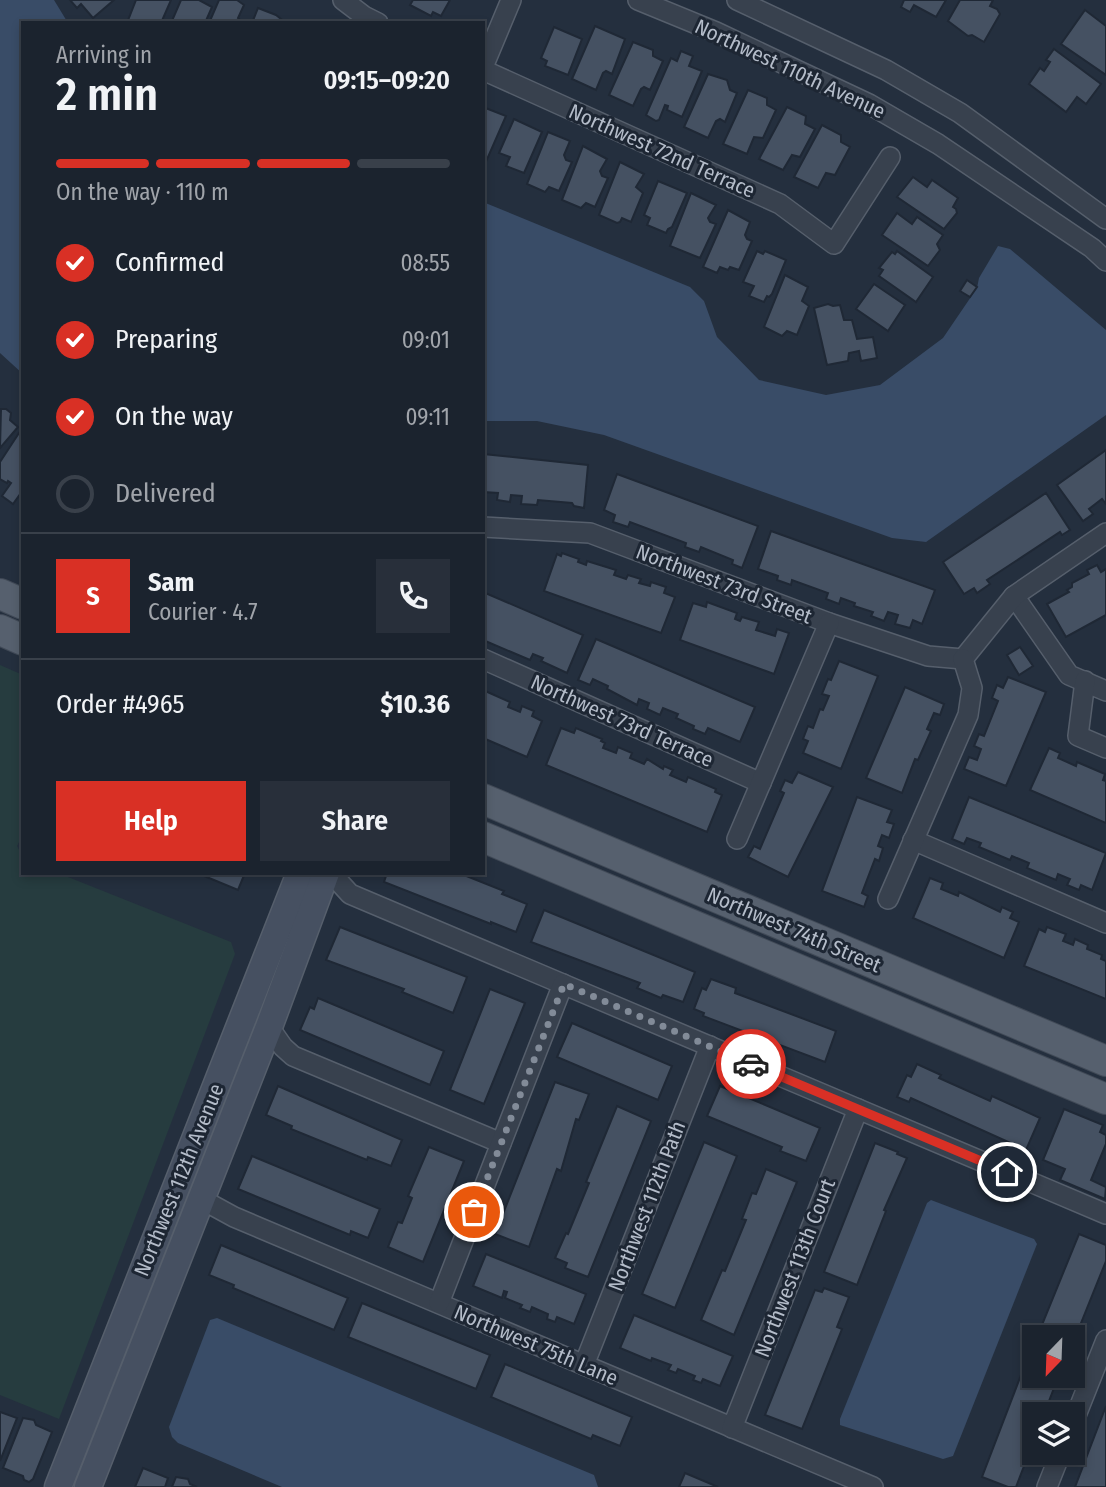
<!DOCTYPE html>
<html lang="en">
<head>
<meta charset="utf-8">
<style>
	:root { --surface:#1b232e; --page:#282f3a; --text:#f1f3f6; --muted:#a0a4aa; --line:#39404a; --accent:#d93025 }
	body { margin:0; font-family:"Fira Sans Condensed",sans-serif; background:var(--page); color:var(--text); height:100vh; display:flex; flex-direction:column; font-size:26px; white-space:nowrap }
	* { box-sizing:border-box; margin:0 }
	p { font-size:23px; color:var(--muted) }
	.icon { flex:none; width:38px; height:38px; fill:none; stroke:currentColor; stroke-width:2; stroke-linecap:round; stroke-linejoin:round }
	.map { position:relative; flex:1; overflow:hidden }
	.drawer { position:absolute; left:21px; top:21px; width:464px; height:854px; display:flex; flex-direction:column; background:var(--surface); border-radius:0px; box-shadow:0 4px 10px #0003,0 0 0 2px var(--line) }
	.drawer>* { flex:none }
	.needle { width:46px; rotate:203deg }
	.fabs { position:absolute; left:1022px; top:1325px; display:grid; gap:14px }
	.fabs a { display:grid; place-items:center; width:63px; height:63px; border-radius:0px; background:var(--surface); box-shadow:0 4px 10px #0003,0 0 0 2px var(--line); font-size:35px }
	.pin { position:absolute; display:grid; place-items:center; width:60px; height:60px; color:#fff; margin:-30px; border:4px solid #fff; border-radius:50%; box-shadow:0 2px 7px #0007 }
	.courier { position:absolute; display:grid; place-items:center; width:70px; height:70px; margin:-35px; border:5px solid #d93025; border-radius:50%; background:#fff; color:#222; box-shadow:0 2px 9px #0007 }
	.summary em { font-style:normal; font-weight:600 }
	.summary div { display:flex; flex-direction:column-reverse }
	.summary { display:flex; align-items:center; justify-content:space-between; height:119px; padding:0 35px }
	h1 { font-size:46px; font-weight:600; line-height:52px }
	.bar { display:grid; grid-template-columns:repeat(4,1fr); gap:10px 7px; align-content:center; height:84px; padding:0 35px }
	.bar i { height:9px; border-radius:5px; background:var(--line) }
	.bar .on { background:var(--accent) }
	.bar p { grid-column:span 4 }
	.line { display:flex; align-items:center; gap:18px; padding:0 35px; border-top:2px solid var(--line) }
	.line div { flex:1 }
	.round { display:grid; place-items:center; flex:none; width:74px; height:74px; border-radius:0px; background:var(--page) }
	ol { padding:0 35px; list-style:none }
	li { display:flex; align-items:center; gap:21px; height:77px }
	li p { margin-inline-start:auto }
	li .icon { padding:7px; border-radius:50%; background:var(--accent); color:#fff; stroke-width:4 }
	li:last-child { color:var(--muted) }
	li i { width:38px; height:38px; border:4px solid var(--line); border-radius:50% }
	.action { display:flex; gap:14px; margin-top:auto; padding:14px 35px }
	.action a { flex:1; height:80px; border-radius:0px; background:var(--accent); color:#fff; font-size:28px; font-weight:600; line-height:80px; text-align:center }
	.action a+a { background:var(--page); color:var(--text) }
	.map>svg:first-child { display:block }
	.green { fill:#263c3f }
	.water { fill:#394c67 }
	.building { fill:#455162; stroke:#1f2835; stroke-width:2 }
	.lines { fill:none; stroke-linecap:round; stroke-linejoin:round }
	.street-casing { stroke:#565f6c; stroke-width:22 }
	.secondary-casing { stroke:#565f6c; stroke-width:29 }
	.primary-casing { stroke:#414a57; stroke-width:32 }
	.street { stroke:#38414e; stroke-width:19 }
	.secondary { stroke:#465061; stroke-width:26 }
	.primary { stroke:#56606e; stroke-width:30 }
	.done { stroke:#828b98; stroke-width:7; stroke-dasharray:0 12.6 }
	.route { stroke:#d93025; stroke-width:9 }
	.labels { text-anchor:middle; stroke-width:6; stroke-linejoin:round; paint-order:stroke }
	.street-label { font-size:21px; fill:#b4bcc9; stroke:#1d2633 }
</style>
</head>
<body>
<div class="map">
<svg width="1106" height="1487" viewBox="0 0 1106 1487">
	<rect width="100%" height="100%" fill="#242f3e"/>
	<polygon class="green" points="0,665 23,675 23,834 17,846 23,857 23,873 58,873 231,942 235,954 59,1419 0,1395"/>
	<g class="water">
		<polygon points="0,0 54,0 68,23 23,23 23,374 0,353"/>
		<polygon points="483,202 690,287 704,301 717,337 759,380 826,395 880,385 943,338 977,288 979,278 998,246 1010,249 1106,330 1106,415 926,542 892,538 604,435 537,421 483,421"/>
		<polygon points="931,1200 1034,1239 1037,1244 953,1456 943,1459 840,1425 840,1419 927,1203"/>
		<polygon points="217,1318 594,1475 598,1487 282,1487 178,1443 172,1437 169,1427 210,1320"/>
	</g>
	<g class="building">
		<polygon points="70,0 114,0 93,18 81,4 77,8"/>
		<polygon points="136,0 171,0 161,23 127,23"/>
		<polygon points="181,0 199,0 212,7 205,23 171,23"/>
		<polygon points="219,0 237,0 244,5 238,18 243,23 209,23"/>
		<polygon points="413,0 450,0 441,16 433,12 431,16 410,5"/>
		<polygon points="904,0 946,0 936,17 914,5 910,12 901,7"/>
		<polygon points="960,0 993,0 990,6 997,9 1000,14 984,42 972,35 968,36 948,21"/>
		<polygon points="258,8 276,15 281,19 279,23 252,23"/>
		<polygon points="1085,10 1106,26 1106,75 1061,44"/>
		<polygon points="595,26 625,39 612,74 606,71 603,73 596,90 572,79"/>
		<polygon points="554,27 582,39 568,75 545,66 547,61 541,58"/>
		<polygon points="633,42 653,50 653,56 663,61 650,90 644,87 641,89 633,106 609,95"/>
		<polygon points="1054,49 1101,84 1086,104 1077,97 1066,112 1029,84 1040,68 1044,71 1050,62 1046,60"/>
		<polygon points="681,51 693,56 689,66 702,71 682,117 667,110 668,106 665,105 659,120 656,121 646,115 671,58 677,61"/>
		<polygon points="708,74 727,80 730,90 737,93 725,122 720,119 716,121 708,138 684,127"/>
		<polygon points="748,90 767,98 767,105 776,110 763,138 754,137 747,154 723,144"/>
		<polygon points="483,107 506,116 485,164 483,163"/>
		<polygon points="787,107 806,116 805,124 815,129 800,157 792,155 783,170 759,159"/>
		<polygon points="514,119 542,132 524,173 506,166 510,157 499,153"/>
		<polygon points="822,125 841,135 841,142 850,147 835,175 826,173 818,188 794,177"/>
		<polygon points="548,132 570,141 564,155 566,160 572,162 559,191 549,187 545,192 527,184"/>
		<polygon points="583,146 607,159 600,171 602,176 608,178 595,207 586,203 581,208 562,200"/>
		<polygon points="620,162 644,174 636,187 643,193 631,222 622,218 620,222 617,223 599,215"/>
		<polygon points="913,177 927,187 932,180 958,198 953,207 956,209 957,213 944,229 897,197"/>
		<polygon points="658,181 687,193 672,227 668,229 666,233 647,225 650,218 644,215"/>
		<polygon points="691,193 716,205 708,218 710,222 716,224 700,258 670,246"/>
		<polygon points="728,210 750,222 745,235 747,239 752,241 739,270 730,267 728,270 720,267 717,273 703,267"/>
		<polygon points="897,213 912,224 917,217 943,235 937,244 940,250 928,266 882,235"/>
		<polygon points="757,251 763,254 765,251 786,260 772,294 769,297 767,296 764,302 749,296 754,286 743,282"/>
		<polygon points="897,251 933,277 916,302 879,276 883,270 879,268 892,252 895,254"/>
		<polygon points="785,275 808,287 802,301 809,306 797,335 787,331 782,336 764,327"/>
		<polygon points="967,280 977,287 970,297 960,291"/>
		<polygon points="874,284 905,305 888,331 856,309"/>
		<polygon points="828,304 833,306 840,305 844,320 852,320 857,339 873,337 877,358 861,361 859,351 849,353 848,361 827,365 814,308"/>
		<polygon points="1,409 6,409 11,413 10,420 18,427 0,448"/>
		<polygon points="19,433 23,435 23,490 13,504 2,496 11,483 8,481 7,483 0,479 0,462"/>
		<polygon points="1106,450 1106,504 1102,499 1089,509 1093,514 1083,521 1057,485"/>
		<polygon points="483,454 588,465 584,508 574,506 572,503 538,500 537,505 521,504 522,496 511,495 510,502 497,500 498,493 483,492"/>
		<polygon points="617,474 758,526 742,568 732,564 733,560 701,547 699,552 685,547 686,543 630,522 628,527 613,522 615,515 604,510"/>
		<polygon points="1046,493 1070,530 1062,535 1060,532 987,580 990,584 977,593 974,588 964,594 943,562"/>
		<polygon points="771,531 935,590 922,624 913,620 910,628 895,624 898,615 888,612 884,621 871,616 873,612 854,606 855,603 841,598 839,604 826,599 828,593 792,580 791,585 777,580 778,576 758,569"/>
		<polygon points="562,553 579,559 578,562 586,565 587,561 616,570 614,575 626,579 628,575 641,579 639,583 650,586 651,582 666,587 664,593 675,597 661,633 544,591 557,554 561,556"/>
		<polygon points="1097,565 1101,572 1106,569 1106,615 1066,637 1047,604 1069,592 1067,590 1072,587 1072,583 1089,574 1087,570"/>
		<polygon points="483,592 583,635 567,673 541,661 543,658 533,654 530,660 483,640"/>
		<polygon points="707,602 737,613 735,619 740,621 742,617 759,622 756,630 775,636 777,629 789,633 774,674 680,640 693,603 706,607"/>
		<polygon points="596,639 755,707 740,742 708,728 705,734 693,729 694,726 676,718 678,714 663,708 660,715 647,709 649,703 639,699 637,705 607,689 608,686 593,679 590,685 578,680"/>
		<polygon points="1020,647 1033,666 1019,675 1007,655"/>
		<polygon points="839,661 878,676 841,769 803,753 808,741 803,739 808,726 813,728 820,709 823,710 829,696 822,694 828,679 831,680"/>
		<polygon points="1008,677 1046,692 1006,786 964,769 969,757 977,760 981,749 974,746 979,734 984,736 998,701 992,698 997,685 1003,688"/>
		<polygon points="905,687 944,704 940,715 934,713 927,729 931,731 918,760 915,759 902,793 866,778"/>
		<polygon points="483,690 510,702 508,707 520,712 522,706 534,711 532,716 542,721 527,757 483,738"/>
		<polygon points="561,728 574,733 576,728 602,739 601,741 605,743 603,748 616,753 618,747 632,753 630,758 644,764 647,759 663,769 664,766 673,770 670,775 686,782 688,777 716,789 715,792 722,795 707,832 546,765"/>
		<polygon points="1049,748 1060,753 1058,758 1076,766 1077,762 1105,774 1103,780 1106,781 1106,823 1030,790"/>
		<polygon points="798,772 833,787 788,877 748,857 754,846 760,849 784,793 780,791 785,780 792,783"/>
		<polygon points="857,797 892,810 887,822 894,824 889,838 882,835 878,846 883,848 879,861 875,859 862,893 868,896 864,907 822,891"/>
		<polygon points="969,797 1106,853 1092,890 1081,885 1079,890 1067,885 1070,879 1058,874 1056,880 1027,868 1029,863 1012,856 1010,860 979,847 981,843 967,838 964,844 952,839"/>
		<polygon points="197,873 245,873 238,890"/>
		<polygon points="387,873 459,873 504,891 502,894 527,904 516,932 491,922 491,924 384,882"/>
		<polygon points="930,878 943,883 941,889 958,896 959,892 1000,912 1002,907 1013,912 1010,918 1019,922 1004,958 913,918"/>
		<polygon points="544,910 695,972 683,1002 663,995 661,998 637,988 640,983 531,942"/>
		<polygon points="340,927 467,977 453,1013 402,992 404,989 326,960"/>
		<polygon points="1047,927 1066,934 1063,941 1073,945 1075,939 1088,945 1087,949 1102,955 1101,959 1106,961 1106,999 1024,966 1039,929 1045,932"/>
		<polygon points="711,979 736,988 735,993 836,1031 825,1062 703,1016 704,1013 694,1009 702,988 706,990"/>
		<polygon points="490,989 525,1003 484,1104 450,1090"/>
		<polygon points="318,998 444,1051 430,1085 300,1030 310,1007 314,1009"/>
		<polygon points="572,1023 672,1066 658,1100 557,1057"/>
		<polygon points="917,1064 941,1075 939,1078 990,1101 992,1096 1040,1118 1026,1150 911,1098 909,1102 897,1097 907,1075 911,1077"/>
		<polygon points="555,1082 589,1094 579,1120 576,1119 561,1171 557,1169 529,1247 495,1234"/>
		<polygon points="278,1086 402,1140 391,1166 368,1157 367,1160 291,1129 292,1126 266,1115"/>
		<polygon points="720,1086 820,1128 806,1161 780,1151 782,1147 707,1116"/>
		<polygon points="617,1106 651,1121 588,1277 565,1268 567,1263 555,1258 566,1233 568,1234 589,1183 586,1182"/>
		<polygon points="1064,1109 1103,1125 1100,1132 1106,1135 1106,1144 1091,1180 1106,1187 1105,1199 1060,1180 1065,1169 1043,1160"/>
		<polygon points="704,1142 737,1156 675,1308 642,1294"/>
		<polygon points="875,1143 898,1152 897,1154 907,1158 884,1210 886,1211 857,1285 824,1272"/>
		<polygon points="429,1147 464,1161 423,1262 388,1247 398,1222 402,1223 412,1198 408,1196"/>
		<polygon points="252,1156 380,1209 368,1238 351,1231 350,1235 238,1189"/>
		<polygon points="766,1169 797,1182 734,1335 701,1320 722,1270 725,1271 746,1220 742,1219 752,1193 756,1194"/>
		<polygon points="1079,1234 1106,1245 1106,1261 1073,1343 1073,1337 1037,1337"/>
		<polygon points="221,1245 348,1298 334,1330 233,1288 234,1285 209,1275"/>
		<polygon points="486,1254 586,1294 574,1324 557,1317 555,1322 547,1319 548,1314 532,1307 530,1312 520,1308 522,1305 505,1298 507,1292 504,1291 502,1298 473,1286"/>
		<polygon points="824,1288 849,1297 837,1327 842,1329 802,1429 765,1415 815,1290 822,1292"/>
		<polygon points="362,1303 490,1355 476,1389 348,1337"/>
		<polygon points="634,1315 733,1356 720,1386 703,1379 701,1383 693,1380 695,1376 678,1369 676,1373 668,1370 671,1365 652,1358 651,1361 620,1348"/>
		<polygon points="1034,1344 1034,1364 1027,1361"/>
		<polygon points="505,1364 632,1417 620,1446 593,1435 591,1439 491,1397"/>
		<polygon points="1021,1375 1054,1388 1044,1414 1034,1414 1034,1440 1016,1487 1008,1487 982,1477"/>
		<polygon points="1106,1406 1106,1487 1075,1487"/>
		<polygon points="0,1412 17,1418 0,1461"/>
		<polygon points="23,1418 34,1420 36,1425 52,1432 33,1479 29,1482 24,1480 23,1476 3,1468"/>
		<polygon points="143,1468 168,1478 165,1487 135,1487"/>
		<polygon points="685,1473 718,1487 679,1487"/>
		<polygon points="176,1477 188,1479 190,1484 197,1487 172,1487"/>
	</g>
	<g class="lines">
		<defs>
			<g id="street">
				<polyline points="343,0 364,16 378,23"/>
				<polyline points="638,0 716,32 869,104 938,144 1092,248 1106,261"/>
				<polyline points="737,0 886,70 960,113 1106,219"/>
				<polyline points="483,67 511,0"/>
				<polyline points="483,70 780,204 834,244 890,157"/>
				<polyline points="483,527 590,533 829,623 928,656 963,659"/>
				<polyline points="1014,596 1069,675 1106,691"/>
				<polyline points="483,659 761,783"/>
				<polyline points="963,659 1014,596 1106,533"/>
				<polyline points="1085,681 1078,736 1106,748"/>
				<polyline points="737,839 829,623"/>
				<polyline points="913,840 1106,923"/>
				<polyline points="331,873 350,894 1106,1214"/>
				<polyline points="888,899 968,715 972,688 963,659"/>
				<polyline points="269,1027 283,1047 293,1056 501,1143"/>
				<polyline points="200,1202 212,1205 234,1217 873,1487"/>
				<polyline points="439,1303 563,984"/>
				<polyline points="584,1365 710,1046"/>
				<polyline points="1073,1423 1106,1340"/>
				<polyline points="732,1428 858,1109"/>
				<polyline points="1047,1487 1061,1452"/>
			</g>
			<g id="secondary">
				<polyline points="58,1487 300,873"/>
				<polyline points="88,1487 269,1027 326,873"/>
			</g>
			<g id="primary">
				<polyline points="0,594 23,604"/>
				<polyline points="0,630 23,640"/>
				<polyline points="483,799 1106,1061"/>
				<polyline points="483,837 1106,1099"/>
			</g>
		</defs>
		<use href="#street" class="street-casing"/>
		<use href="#secondary" class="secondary-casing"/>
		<use href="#primary" class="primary-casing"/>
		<use href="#street" class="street"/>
		<use href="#secondary" class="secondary"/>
		<use href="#primary" class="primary"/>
	</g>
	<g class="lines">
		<polyline class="done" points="474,1212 564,984 751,1064"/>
		<polyline class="route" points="751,1064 1007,1172"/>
	</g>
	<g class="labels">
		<g class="street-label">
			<text transform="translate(790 69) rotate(25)" y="7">Northwest 110th Avenue</text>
			<text transform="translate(662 151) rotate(24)" y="7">Northwest 72nd Terrace</text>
			<text transform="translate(724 584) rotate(21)" y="7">Northwest 73rd Street</text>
			<text transform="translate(622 721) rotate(24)" y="7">Northwest 73rd Terrace</text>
			<text transform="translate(794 930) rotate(23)" y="7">Northwest 74th Street</text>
			<text transform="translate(179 1180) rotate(-68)" y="7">Northwest 112th Avenue</text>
			<text transform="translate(647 1206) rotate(-69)" y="7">Northwest 112th Path</text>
			<text transform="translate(795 1268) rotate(-69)" y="7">Northwest 113th Court</text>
			<text transform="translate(536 1345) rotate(23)" y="7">Northwest 75th Lane</text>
		</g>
	</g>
</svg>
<div class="fabs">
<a><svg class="needle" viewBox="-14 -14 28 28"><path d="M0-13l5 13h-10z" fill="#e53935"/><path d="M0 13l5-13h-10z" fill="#a0a4aa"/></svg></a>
<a><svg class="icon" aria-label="layers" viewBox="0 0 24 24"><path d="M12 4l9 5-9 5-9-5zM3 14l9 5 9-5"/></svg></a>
</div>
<div class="pin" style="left:474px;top:1212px;background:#ea580c"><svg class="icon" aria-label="bag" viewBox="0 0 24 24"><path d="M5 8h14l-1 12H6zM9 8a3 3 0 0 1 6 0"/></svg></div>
<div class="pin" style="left:1007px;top:1172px;background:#1f2937"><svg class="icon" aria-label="home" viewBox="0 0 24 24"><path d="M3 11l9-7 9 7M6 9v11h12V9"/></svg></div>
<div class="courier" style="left:751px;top:1064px"><svg class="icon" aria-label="car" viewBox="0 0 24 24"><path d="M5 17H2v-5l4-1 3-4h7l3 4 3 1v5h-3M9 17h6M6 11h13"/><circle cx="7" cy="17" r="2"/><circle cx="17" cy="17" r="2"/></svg></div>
<section class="drawer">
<div class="summary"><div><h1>2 min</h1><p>Arriving in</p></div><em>09:15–09:20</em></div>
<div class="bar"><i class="on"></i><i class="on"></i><i class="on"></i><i></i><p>On the way · 110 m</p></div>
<ol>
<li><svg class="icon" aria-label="check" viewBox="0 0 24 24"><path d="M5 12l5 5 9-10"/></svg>Confirmed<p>08:55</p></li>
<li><svg class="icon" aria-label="check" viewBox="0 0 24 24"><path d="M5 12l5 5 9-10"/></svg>Preparing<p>09:01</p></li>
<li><svg class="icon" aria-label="check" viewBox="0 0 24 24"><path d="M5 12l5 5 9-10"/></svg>On the way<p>09:11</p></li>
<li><i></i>Delivered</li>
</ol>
<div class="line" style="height:126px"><b class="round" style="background:var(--accent);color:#fff">S</b><div><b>Sam</b><p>Courier · 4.7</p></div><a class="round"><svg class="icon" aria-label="phone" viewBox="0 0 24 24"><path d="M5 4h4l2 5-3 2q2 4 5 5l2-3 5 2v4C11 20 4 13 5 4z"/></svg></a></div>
<div class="line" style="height:91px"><div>Order #4965</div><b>$10.36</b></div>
<div class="action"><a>Help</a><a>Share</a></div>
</section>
</div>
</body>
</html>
